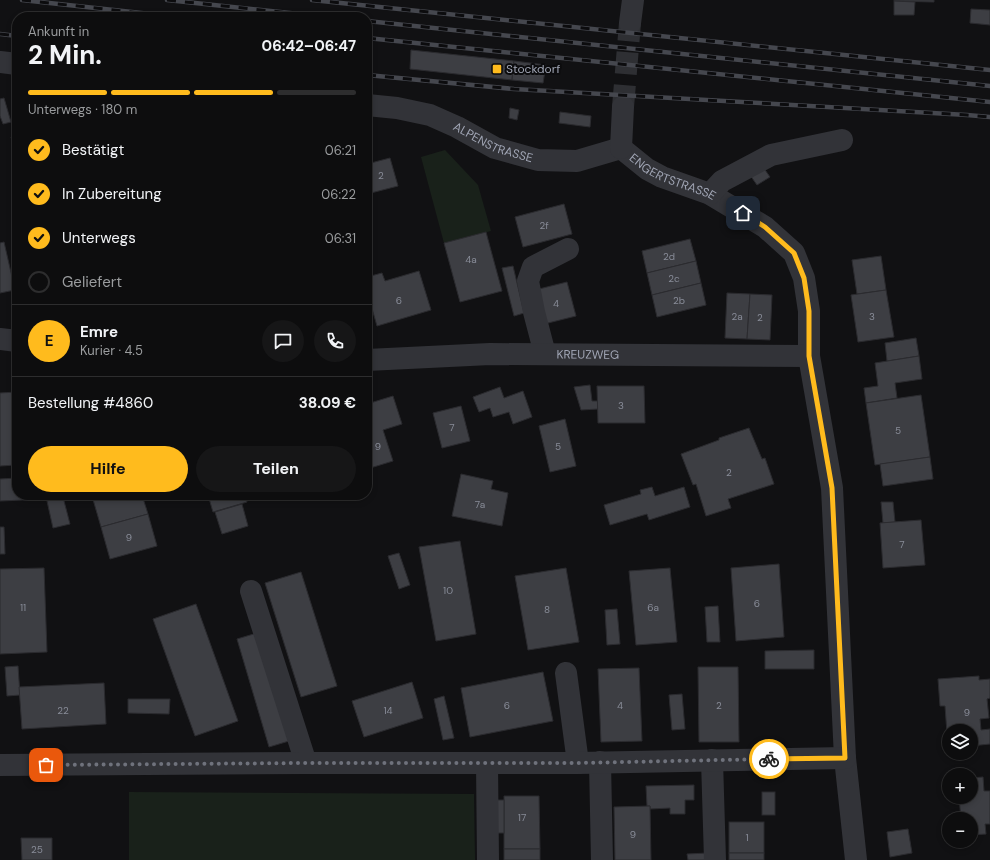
<!DOCTYPE html>
<html lang="de">
<head>
<meta charset="utf-8">
<style>
	:root { --surface:#0d0d0e; --page:#161617; --text:#f1f3f6; --muted:#9a9c9e; --line:#2d2d2e; --accent:#ffbb1d }
	body { margin:0; font-family:"DM Sans",sans-serif; background:var(--page); color:var(--text); height:100vh; display:flex; flex-direction:column; font-size:15px; white-space:nowrap }
	* { box-sizing:border-box; margin:0 }
	p { font-size:13px; color:var(--muted) }
	.icon { flex:none; width:22px; height:22px; fill:none; stroke:currentColor; stroke-width:2; stroke-linecap:round; stroke-linejoin:round }
	.map { position:relative; flex:1; overflow:hidden }
	.drawer { position:absolute; left:12px; top:12px; width:360px; height:488px; display:flex; flex-direction:column; background:var(--surface); border-radius:16px; box-shadow:0 2px 6px #0003,0 0 0 1px var(--line) }
	.drawer>* { flex:none }
	.buttons { position:absolute; left:942px; top:724px; display:grid; gap:8px }
	.buttons a { display:grid; place-items:center; width:36px; height:36px; border-radius:50%; background:var(--surface); box-shadow:0 2px 6px #0003,0 0 0 1px var(--line); font-size:20px }
	.pin { position:absolute; display:grid; place-items:center; width:34px; height:34px; color:#fff; margin:-17px; border-radius:8px; box-shadow:0 2px 6px #0006 }
	.courier { position:absolute; display:grid; place-items:center; width:40px; height:40px; margin:-20px; border:3px solid #ffbb1d; border-radius:50%; background:#fff; color:#222; box-shadow:0 1px 5px #0007 }
	.overview em { font-style:normal; font-weight:700 }
	.overview div { display:flex; flex-direction:column-reverse }
	.overview { display:flex; align-items:center; justify-content:space-between; height:68px; padding:0 16px }
	h1 { font-size:26px; font-weight:700; line-height:30px }
	.bar { display:grid; grid-template-columns:repeat(4,1fr); gap:6px 4px; align-content:center; height:48px; padding:0 16px }
	.bar i { height:5px; border-radius:3px; background:var(--line) }
	.bar .current { background:var(--accent) }
	.bar p { grid-column:span 4 }
	.line { display:flex; align-items:center; gap:10px; padding:0 16px; border-top:1px solid var(--line) }
	.line div { flex:1 }
	.round { display:grid; place-items:center; flex:none; width:42px; height:42px; border-radius:21px; background:var(--page) }
	ol { padding:0 16px; list-style:none }
	li { display:flex; align-items:center; gap:12px; height:44px }
	li p { margin-inline-start:auto }
	li .icon { padding:4px; border-radius:50%; background:var(--accent); color:#111; stroke-width:4 }
	li:last-child { color:var(--muted) }
	li i { width:22px; height:22px; border:2px solid var(--line); border-radius:50% }
	.button { display:flex; gap:8px; margin-top:auto; padding:8px 16px }
	.button a { flex:1; height:46px; border-radius:24px; background:var(--accent); color:#111; font-size:16px; font-weight:700; line-height:46px; text-align:center }
	.button a+a { background:var(--page); color:var(--text) }
	.map>svg:first-child { display:block }
	.green { fill:#19211a }
	.building { fill:#3d3e43; stroke:#2b2b2f }
	.lines { fill:none; stroke-linecap:round; stroke-linejoin:round }
	.minor-tunnel { stroke:#2e2f33; stroke-width:22; stroke-dasharray:22 11; stroke-linecap:butt }
	.minor { stroke:#323338; stroke-width:22 }
	.rail-casing { stroke:#45474e; stroke-width:4.5 }
	.rail { stroke:#0c0c0e; stroke-width:3; stroke-dasharray:9; stroke-linecap:butt }
	.done { stroke:#6f727c; stroke-width:4; stroke-dasharray:0 7.2 }
	.route { stroke:#ffbb1d; stroke-width:5 }
	.poi-dot { fill:#ffbb1d; stroke:#0c0c0e; stroke-width:1.5 }
	.labels { text-anchor:middle; stroke-width:4; stroke-linejoin:round; paint-order:stroke }
	.number-label { font-size:10px; fill:#888c98 }
	.poi-label { font-size:12px; fill:#a1a6b5; stroke:#0c0c0e; text-anchor:start }
	.street-label { font-size:12px; fill:#a1a6b5; stroke:#0c0c0e }
</style>
</head>
<body>
<div class="map">
<svg width="990" height="860" viewBox="0 0 990 860">
	<rect width="100%" height="100%" fill="#111113"/>
	<g class="green">
		<polygon points="445,150 478,185 491,231 444,243 421,157"/>
		<polygon points="129,792 474,794 475,860 129,860"/>
	</g>
	<g class="building">
		<polygon points="894,0 934,0 934,2 894,1"/>
		<polygon points="894,1 915,2 914,15 894,15"/>
		<polygon points="971,9 990,10 990,25 970,23"/>
		<polygon points="411,50 514,61 512,80 410,69"/>
		<polygon points="514,61 546,65 543,83 512,80"/>
		<polygon points="4,98 11,122 3,124 0,116 0,99"/>
		<polygon points="510,108 519,110 517,120 509,118"/>
		<polygon points="560,112 591,116 590,127 559,123"/>
		<polygon points="17,135 17,157 11,137"/>
		<polygon points="390,158 398,186 367,194 367,164"/>
		<polygon points="763,167 770,177 757,185 750,175"/>
		<polygon points="564,204 572,234 523,247 515,217"/>
		<polygon points="486,232 502,291 460,302 444,243"/>
		<polygon points="690,239 696,261 647,273 642,251"/>
		<polygon points="4,242 15,290 0,293 0,243"/>
		<polygon points="881,256 886,290 857,294 852,260"/>
		<polygon points="696,261 701,283 652,295 647,273"/>
		<polygon points="513,266 524,313 514,316 502,268"/>
		<polygon points="419,271 431,310 377,326 367,291 367,277 382,273 385,281"/>
		<polygon points="567,282 576,316 544,324 535,290"/>
		<polygon points="701,283 706,305 657,317 652,295"/>
		<polygon points="886,290 894,337 858,342 851,295"/>
		<polygon points="727,293 750,294 747,339 725,338"/>
		<polygon points="750,294 772,295 770,340 747,339"/>
		<polygon points="916,338 919,356 887,361 885,343"/>
		<polygon points="919,356 922,379 895,383 897,398 866,403 864,388 878,386 875,363"/>
		<polygon points="590,385 592,401 598,401 598,409 581,410 574,387"/>
		<polygon points="597,386 644,386 645,423 598,423"/>
		<polygon points="500,387 504,398 523,391 532,417 513,424 509,412 493,417 490,408 479,412 473,397"/>
		<polygon points="17,392 17,465 0,466 0,393"/>
		<polygon points="921,395 930,457 875,465 866,403"/>
		<polygon points="393,396 402,424 383,430 393,461 367,469 367,404"/>
		<polygon points="461,406 470,441 442,448 433,413"/>
		<polygon points="565,419 576,466 550,472 539,426"/>
		<polygon points="749,428 762,459 765,458 774,484 728,499 731,508 706,516 696,484 693,485 681,454 719,440 719,438"/>
		<polygon points="930,457 933,479 883,486 880,464"/>
		<polygon points="461,474 493,481 491,489 508,493 502,526 452,516"/>
		<polygon points="17,478 17,495 45,495 46,499 0,501 0,479"/>
		<polygon points="652,487 655,496 684,487 690,507 649,520 647,514 610,525 604,505 641,494 640,490"/>
		<polygon points="95,495 142,495 148,514 101,527 92,496"/>
		<polygon points="208,495 245,495 247,502 213,512"/>
		<polygon points="63,497 70,524 53,528 47,501"/>
		<polygon points="881,502 893,502 895,522 883,523"/>
		<polygon points="242,504 248,526 222,534 215,512"/>
		<polygon points="148,514 157,546 110,559 101,527"/>
		<polygon points="921,520 925,565 883,568 880,523"/>
		<polygon points="0,527 4,527 5,554 0,554"/>
		<polygon points="460,541 476,634 436,641 419,547"/>
		<polygon points="399,553 410,585 399,589 388,556"/>
		<polygon points="779,564 784,637 736,641 731,568"/>
		<polygon points="44,568 47,652 0,654 0,569"/>
		<polygon points="566,568 579,642 528,650 515,576"/>
		<polygon points="670,568 677,642 636,645 629,571"/>
		<polygon points="301,572 337,686 301,697 265,583"/>
		<polygon points="196,604 238,721 195,736 153,619"/>
		<polygon points="718,606 720,642 707,642 705,607"/>
		<polygon points="617,609 620,644 607,645 605,610"/>
		<polygon points="257,633 289,741 269,747 237,639"/>
		<polygon points="814,650 814,669 765,669 765,651"/>
		<polygon points="18,666 20,695 7,696 5,667"/>
		<polygon points="698,667 738,667 739,742 699,742"/>
		<polygon points="639,668 642,741 601,742 598,669"/>
		<polygon points="543,672 553,721 470,737 461,688"/>
		<polygon points="979,676 979,680 990,679 990,698 987,699 989,718 980,719 981,730 990,729 990,744 971,746 971,731 949,731 948,747 945,706 940,706 938,679"/>
		<polygon points="412,682 423,718 364,737 352,701"/>
		<polygon points="104,683 106,724 22,729 19,687"/>
		<polygon points="682,694 685,729 672,730 669,695"/>
		<polygon points="444,696 454,738 443,740 434,699"/>
		<polygon points="128,699 170,699 169,714 128,713"/>
		<polygon points="983,777 984,791 990,791 990,824 985,824 986,834 971,835 971,819 961,819 959,797 971,797 971,778"/>
		<polygon points="694,785 694,800 685,800 685,814 670,814 670,808 650,809 650,806 647,806 646,786"/>
		<rect x="762" y="792" width="13" height="23"/>
		<polygon points="504,796 539,796 540,849 504,849"/>
		<rect x="495" y="800" width="9" height="33"/>
		<polygon points="650,806 651,860 615,860 614,807"/>
		<rect x="729" y="822" width="35" height="31"/>
		<polygon points="908,829 912,853 890,857 887,832"/>
		<polygon points="21,838 52,838 52,860 22,860"/>
		<rect x="504" y="849" width="36" height="11"/>
		<polygon points="708,853 708,860 688,860 687,854"/>
		<rect x="729" y="853" width="35" height="7"/>
	</g>
	<g class="lines">
		<polyline class="minor-tunnel" points="623,107 630,23"/>
		<g class="minor">
			<polyline points="630,23 633,0"/>
			<polyline points="0,62 17,64"/>
			<path id="s1" d="M367 105 397 108 430 115 457 127 495 148 538 160 577 161 621 148"/>
			<path id="s2" d="M621 148 647 169 662 177 710 194 765 227 794 253 804 278 809 311V356L832 488 845 758 856 860"/>
			<polyline points="621,148 623,107"/>
			<polyline points="710,194 722,181 771,155 842,140"/>
			<polyline points="0,339 17,341"/>
			<polyline points="545,354 534,312 528,281 533,267 568,249"/>
			<path id="s3" d="M367 360 490 354 809 356"/>
			<polyline points="251,591 306,763"/>
			<polyline points="566,673 578,763"/>
			<polyline points="712,760 715,860"/>
			<polyline points="600,762 602,860"/>
			<polyline points="487,763 488,860"/>
			<polyline points="0,765 306,763 578,763 845,758"/>
		</g>
		<defs>
			<g id="rail">
				<polyline points="22,0 178,17"/>
				<polyline points="167,0 328,17"/>
				<polyline points="312,0 990,70"/>
				<polyline points="367,21 990,86"/>
				<polyline points="0,34 17,36"/>
				<polyline points="367,38 990,102"/>
				<polyline points="367,75 514,89 967,115 990,117"/>
			</g>
		</defs>
		<use href="#rail" class="rail-casing"/>
		<use href="#rail" class="rail"/>
	</g>
	<g class="lines">
		<polyline class="done" points="46,765 306,763 578,763 769,759"/>
		<polyline class="route" points="743,213 765,227 794,253 804,278 809,311 809,356 832,488 845,758 769,759"/>
	</g>
	<rect class="poi-dot" x="492" y="64" width="10" height="10" rx="2"/>
	<g class="labels">
		<g class="number-label">
			<text x="381" y="179">2</text>
			<text x="544" y="229">2f</text>
			<text x="669" y="260">2d</text>
			<text x="471" y="263">4a</text>
			<text x="674" y="282">2c</text>
			<text x="399" y="304">6</text>
			<text x="679" y="304">2b</text>
			<text x="556" y="307">4</text>
			<text x="737" y="320">2a</text>
			<text x="872" y="320">3</text>
			<text x="760" y="321">2</text>
			<text x="621" y="409">3</text>
			<text x="452" y="431">7</text>
			<text x="898" y="434">5</text>
			<text x="378" y="450">9</text>
			<text x="558" y="450">5</text>
			<text x="729" y="476">2</text>
			<text x="480" y="508">7a</text>
			<text x="129" y="541">9</text>
			<text x="902" y="548">7</text>
			<text x="448" y="594">10</text>
			<text x="757" y="607">6</text>
			<text x="23" y="611">11</text>
			<text x="653" y="611">6a</text>
			<text x="547" y="613">8</text>
			<text x="507" y="709">6</text>
			<text x="620" y="709">4</text>
			<text x="719" y="709">2</text>
			<text x="63" y="714">22</text>
			<text x="388" y="714">14</text>
			<text x="967" y="716">9</text>
			<text x="522" y="821">17</text>
			<text x="633" y="838">9</text>
			<text x="747" y="841">1</text>
			<text x="37" y="853">25</text>
		</g>
		<g class="poi-label">
			<text x="506" y="73">Stockdorf</text>
		</g>
		<g class="street-label">
			<text dy="4" stroke="none"><textPath href="#s1" startOffset="133">ALPENSTRASSE</textPath></text>
			<text dy="4" stroke="none"><textPath href="#s2" startOffset="60">ENGERTSTRASSE</textPath></text>
			<text dy="4" stroke="none"><textPath href="#s3" startOffset="221">KREUZWEG</textPath></text>
		</g>
	</g>
</svg>
<div class="buttons">
<a><svg class="icon" aria-label="layers" viewBox="0 0 24 24"><path d="M12 4l9 5-9 5-9-5zM3 14l9 5 9-5"/></svg></a>
<a>+</a>
<a>−</a>
</div>
<div class="pin" style="left:46px;top:765px;background:#ea580c"><svg class="icon" aria-label="bag" viewBox="0 0 24 24"><path d="M5 8h14l-1 12H6zM9 8a3 3 0 0 1 6 0"/></svg></div>
<div class="pin" style="left:743px;top:213px;background:#1f2937"><svg class="icon" aria-label="home" viewBox="0 0 24 24"><path d="M3 11l9-7 9 7M6 9v11h12V9"/></svg></div>
<div class="courier" style="left:769px;top:759px"><svg class="icon" aria-label="bike" viewBox="0 0 24 24"><circle cx="6" cy="16" r="4"/><circle cx="18" cy="16" r="4"/><path d="M6 16l4-8h5l3 8M10 8l3 8H6M13 5h3"/></svg></div>
<section class="drawer">
<div class="overview"><div><h1>2 Min.</h1><p>Ankunft in</p></div><em>06:42–06:47</em></div>
<div class="bar"><i class="current"></i><i class="current"></i><i class="current"></i><i></i><p>Unterwegs · 180 m</p></div>
<ol>
<li><svg class="icon" aria-label="check" viewBox="0 0 24 24"><path d="M5 12l5 5 9-10"/></svg>Bestätigt<p>06:21</p></li>
<li><svg class="icon" aria-label="check" viewBox="0 0 24 24"><path d="M5 12l5 5 9-10"/></svg>In Zubereitung<p>06:22</p></li>
<li><svg class="icon" aria-label="check" viewBox="0 0 24 24"><path d="M5 12l5 5 9-10"/></svg>Unterwegs<p>06:31</p></li>
<li><i></i>Geliefert</li>
</ol>
<div class="line" style="height:72px"><b class="round" style="background:var(--accent);color:#111">E</b><div><b>Emre</b><p>Kurier · 4.5</p></div><a class="round"><svg class="icon" aria-label="chat" viewBox="0 0 24 24"><path d="M4 5h16v11H9l-5 4z"/></svg></a><a class="round"><svg class="icon" aria-label="phone" viewBox="0 0 24 24"><path d="M5 4h4l2 5-3 2q2 4 5 5l2-3 5 2v4C11 20 4 13 5 4z"/></svg></a></div>
<div class="line" style="height:52px"><div>Bestellung #4860</div><b>38.09 €</b></div>
<div class="button"><a>Hilfe</a><a>Teilen</a></div>
</section>
</div>
</body>
</html>
